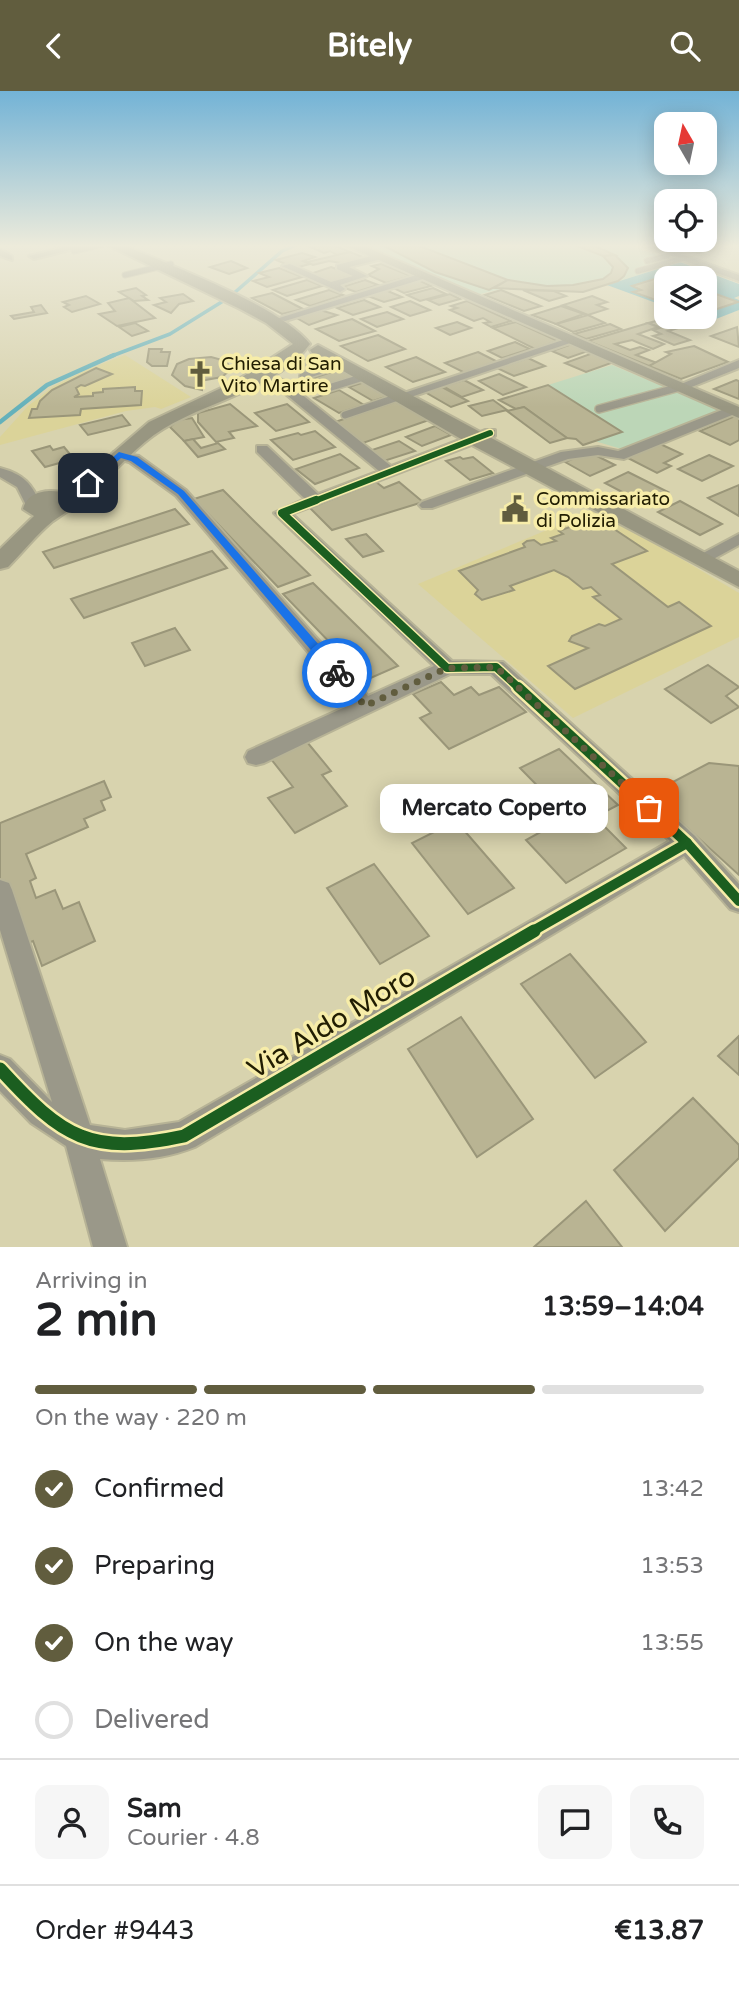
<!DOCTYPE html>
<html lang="en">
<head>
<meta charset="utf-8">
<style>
	:root { --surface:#fff; --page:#f6f6f6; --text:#202124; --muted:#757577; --line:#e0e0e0; --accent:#615d3e }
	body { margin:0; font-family:"Varela Round",sans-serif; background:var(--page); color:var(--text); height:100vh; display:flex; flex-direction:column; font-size:26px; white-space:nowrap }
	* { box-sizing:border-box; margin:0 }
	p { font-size:23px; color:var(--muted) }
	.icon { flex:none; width:38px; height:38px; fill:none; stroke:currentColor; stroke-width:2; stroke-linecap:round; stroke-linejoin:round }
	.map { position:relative; height:1156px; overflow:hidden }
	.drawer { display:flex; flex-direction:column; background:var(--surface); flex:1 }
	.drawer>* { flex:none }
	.needle { width:46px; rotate:351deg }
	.buttons { position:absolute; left:654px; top:21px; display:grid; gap:14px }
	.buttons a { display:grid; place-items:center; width:63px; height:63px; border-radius:14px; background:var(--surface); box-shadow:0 4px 18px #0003; font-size:35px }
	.pin { position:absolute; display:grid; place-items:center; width:60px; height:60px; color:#fff; margin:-30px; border-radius:14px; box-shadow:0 4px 10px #0006 }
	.courier { position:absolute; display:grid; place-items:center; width:70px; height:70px; margin:-35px; border:5px solid #1a73e8; border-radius:50%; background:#fff; color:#222; box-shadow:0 2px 9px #0007 }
	.bubble { position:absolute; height:49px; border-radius:14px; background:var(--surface); box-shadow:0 4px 18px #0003; font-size:23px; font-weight:700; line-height:49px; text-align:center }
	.headline em { font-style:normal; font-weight:700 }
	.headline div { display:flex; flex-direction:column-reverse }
	.headline { display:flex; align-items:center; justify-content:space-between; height:119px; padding:0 35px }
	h1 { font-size:46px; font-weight:700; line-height:52px }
	.bar { display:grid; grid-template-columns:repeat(4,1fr); gap:10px 7px; align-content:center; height:84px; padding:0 35px }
	.bar i { height:9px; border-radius:5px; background:var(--line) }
	.bar .on { background:var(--accent) }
	.bar p { grid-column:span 4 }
	.line { display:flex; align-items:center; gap:18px; padding:0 35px; border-top:2px solid var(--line) }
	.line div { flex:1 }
	.round { display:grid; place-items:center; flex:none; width:74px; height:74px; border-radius:14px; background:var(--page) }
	ol { padding:0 35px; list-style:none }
	li { display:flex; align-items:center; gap:21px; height:77px }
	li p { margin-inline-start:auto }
	li .icon { padding:7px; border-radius:50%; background:var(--accent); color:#fff; stroke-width:4 }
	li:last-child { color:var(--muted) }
	li i { width:38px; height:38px; border:4px solid var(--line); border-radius:50% }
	header { display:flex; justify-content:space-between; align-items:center; height:91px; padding:0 35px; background:var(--accent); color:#fff; font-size:32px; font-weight:700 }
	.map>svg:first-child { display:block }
	.built { fill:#dbd399 }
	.green { fill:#bcd6b7 }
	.water { fill:#64b1bb }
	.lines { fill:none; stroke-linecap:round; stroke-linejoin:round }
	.stream-far1 { stroke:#64b1bb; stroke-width:3.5 }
	.stream { stroke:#64b1bb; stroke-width:4.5 }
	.building { fill:#b9b493; stroke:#9a9679; stroke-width:2 }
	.lane-far1-casing { stroke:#b7b396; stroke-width:7 }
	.lane-casing { stroke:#b7b396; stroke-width:10 }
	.street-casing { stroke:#b7b396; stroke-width:4 }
	.secondary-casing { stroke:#b7b396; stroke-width:4 }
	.lane-far1 { stroke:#9a9889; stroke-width:5 }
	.lane { stroke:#9a9889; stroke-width:7 }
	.street { fill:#9a9889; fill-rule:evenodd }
	.secondary { fill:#989681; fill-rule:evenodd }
	.cycleway-far3-casing { stroke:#f7eda9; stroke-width:9 }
	.cycleway-far2-casing { stroke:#f7eda9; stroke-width:11 }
	.cycleway-far1-casing { stroke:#f7eda9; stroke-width:15 }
	.cycleway-casing { stroke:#f7eda9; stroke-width:18 }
	.cycleway-far3 { stroke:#1b5e20; stroke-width:6 }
	.cycleway-far2 { stroke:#1b5e20; stroke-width:8 }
	.cycleway-far1 { stroke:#1b5e20; stroke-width:10 }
	.cycleway { stroke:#1b5e20; stroke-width:13 }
	.route { fill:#1a73e8 }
	.done { stroke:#615d3e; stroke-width:7; stroke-dasharray:0 12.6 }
	.labels { text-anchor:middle; stroke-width:7; stroke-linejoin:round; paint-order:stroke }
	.far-poi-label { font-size:19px; fill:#211d02; stroke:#f7eda9; text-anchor:start }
	.near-street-label { font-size:28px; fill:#211d02; stroke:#f7eda9 }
</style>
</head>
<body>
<header><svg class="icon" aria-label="back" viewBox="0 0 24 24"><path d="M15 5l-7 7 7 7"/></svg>Bitely<svg class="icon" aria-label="search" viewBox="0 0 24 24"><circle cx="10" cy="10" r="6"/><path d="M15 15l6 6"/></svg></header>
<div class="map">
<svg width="739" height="1156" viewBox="0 0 739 1156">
	<rect width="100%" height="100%" fill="#d8d3ae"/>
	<g class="built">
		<polygon points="125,264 191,306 161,318 155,316 126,320 0,354 0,346 28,315 54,295 86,279"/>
		<polygon points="597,418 739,502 739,546 573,627 418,493"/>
	</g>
	<g class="green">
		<polygon points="362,154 625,154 680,171 583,201 501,198 480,203"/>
		<polygon points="612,274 721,320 625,359 598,351 595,349 621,340 548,294"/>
	</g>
	<polygon class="water" points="680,171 739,193 739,205 734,207 739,209 739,219 716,228 705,225 705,187 667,187 667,216 607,194"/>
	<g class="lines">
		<g class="stream-far1">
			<polyline points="233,203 282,160 296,154"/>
			<polyline points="109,266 170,243 228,207"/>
		</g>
		<polyline class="stream" points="0,331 47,294 114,264"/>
	</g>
	<g class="building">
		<polygon points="306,154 334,154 350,161 337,164 330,160 324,162"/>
		<polygon points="382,154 417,154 508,189 489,199 435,181"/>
		<polygon points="575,154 593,154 615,164 603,165"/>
		<polygon points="672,154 702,154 714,157 699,162"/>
		<polygon points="350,161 368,168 347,173 329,170 313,174 307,171"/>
		<polygon points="302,162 315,166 303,170 310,173 295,177 276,169"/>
		<polygon points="615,164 628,177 624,185 618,190 583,201 494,197 508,189 547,195 573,194 603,188 611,182 613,176 603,165"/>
		<polygon points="231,170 247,177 229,183 210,176"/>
		<polygon points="381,173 411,185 386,192 368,184 379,178 372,175"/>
		<polygon points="331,176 352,184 331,191 310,183"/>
		<polygon points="279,177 302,186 267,196 253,190 269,186 259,182"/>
		<polygon points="661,186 667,188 667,213 633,201 641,199 632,195"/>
		<polygon points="416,188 431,195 404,202 391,196"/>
		<polygon points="307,189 322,195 287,205 273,199"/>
		<polygon points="365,189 378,194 356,201 342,196"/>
		<polygon points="136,197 146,204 142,205 148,209 134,210 119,201"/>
		<polygon points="433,197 446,203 420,210 407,204"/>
		<polygon points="383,198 402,206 384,211 365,204"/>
		<polygon points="329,199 343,204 310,215 296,209"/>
		<polygon points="501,199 541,215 524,220 485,204"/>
		<polygon points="523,199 554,200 566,205 549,210"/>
		<polygon points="705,201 716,203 738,211 705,222"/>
		<polygon points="272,202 303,218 282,223 252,207"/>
		<polygon points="183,203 193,210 179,213 171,222 154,214 166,211 160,207"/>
		<polygon points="450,203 460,208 439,214 428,209"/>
		<polygon points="86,205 100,213 72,221 64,216 69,214 63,211"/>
		<polygon points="592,205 607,211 597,214 607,218 588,224 563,214"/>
		<polygon points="129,207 155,227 117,235 99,223 115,220 108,212"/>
		<polygon points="364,209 380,216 353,224 337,217"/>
		<polygon points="410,210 430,219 410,225 391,216"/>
		<polygon points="467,210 511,230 491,236 484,232 490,231 483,227 474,230 450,219 457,217 451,215"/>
		<polygon points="41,214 47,222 14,228 11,225 34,221 31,216"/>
		<polygon points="561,215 584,223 556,233 532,224"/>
		<polygon points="320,219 337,224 309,234 295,226"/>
		<polygon points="387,221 403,228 377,236 361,228"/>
		<polygon points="588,224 605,232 573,241 556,233"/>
		<polygon points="672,226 682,229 658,236 648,232"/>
		<polygon points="352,228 375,240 339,250 316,238"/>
		<polygon points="457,231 471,237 450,244 436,237"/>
		<polygon points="516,231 558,250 535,258 493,237"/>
		<polygon points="135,232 148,240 132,245 119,236"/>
		<polygon points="648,232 658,236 638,243 664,253 653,258 632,249 615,253 630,259 640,256 649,259 636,264 657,272 649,275 588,250"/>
		<polygon points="678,232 685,235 668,240 690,249 674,254 653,245 661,243 653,239"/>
		<polygon points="610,233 621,238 586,248 574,243"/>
		<polygon points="737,236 739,256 711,245"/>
		<polygon points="378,244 405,258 368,270 341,255"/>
		<polygon points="515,251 530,258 502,267 488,260"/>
		<polygon points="572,253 588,260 568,267 552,260"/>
		<polygon points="694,255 728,271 681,288 649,275 671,263 666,261"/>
		<polygon points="149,258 162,258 161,261 170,261 167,275 152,275 147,271"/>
		<polygon points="478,261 498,271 465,282 445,272"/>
		<polygon points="593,262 614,271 586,281 565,272"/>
		<polygon points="325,263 339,271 305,281 291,273"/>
		<polygon points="211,266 226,270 231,278 222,286 200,290 197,294 202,296 202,299 185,295 172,284 177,273 189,268"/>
		<polygon points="416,266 445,281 413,291 386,276"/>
		<polygon points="528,267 545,275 514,285 497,277"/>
		<polygon points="347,276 362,284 328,295 313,287"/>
		<polygon points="96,277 112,283 85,295 81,294 76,297 79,303 74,306 93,305 93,302 103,301 103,298 135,296 135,300 142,300 141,314 81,318 80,324 29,327 32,318 37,318 40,310 52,299"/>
		<polygon points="499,283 526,296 503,304 479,290"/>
		<polygon points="371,289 395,303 373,310 349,296"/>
		<polygon points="464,289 483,299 462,306 443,295"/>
		<polygon points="736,289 739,290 739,308 714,298"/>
		<polygon points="548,294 622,341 583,354 576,348 567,347 524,316 516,318 499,309"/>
		<polygon points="442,296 468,310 451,316 425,301"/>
		<polygon points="339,299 364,314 339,322 314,307"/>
		<polygon points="493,309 507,319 482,325 469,315"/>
		<polygon points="397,310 429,329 363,352 332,332"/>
		<polygon points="230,313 257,335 229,341 234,347 216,351 198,331 198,322"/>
		<polygon points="287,313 309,331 276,340 255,322"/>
		<polygon points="524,316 567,347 550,352 507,320"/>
		<polygon points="122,324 130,334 88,344 80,334"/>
		<polygon points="735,325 739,327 739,349 730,354 700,340"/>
		<polygon points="192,327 204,346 184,350 170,336 178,329"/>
		<polygon points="435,335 451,344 422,355 406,346"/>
		<polygon points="315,340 335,356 293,369 271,349 298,342 301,344"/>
		<polygon points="193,348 201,357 218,352 225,358 198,366 184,350"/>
		<polygon points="399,350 415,360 384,370 369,360"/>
		<polygon points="658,352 682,363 664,372 671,375 657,382 626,366"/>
		<polygon points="50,355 53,359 64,356 74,368 45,376 32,360"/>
		<polygon points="589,361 615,374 590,385 565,371"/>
		<polygon points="340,363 359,377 315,393 296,378"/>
		<polygon points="709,364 733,375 702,390 678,378"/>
		<polygon points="460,366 463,368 473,366 493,382 470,389 446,370"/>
		<polygon points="628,381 668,401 645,413 605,392"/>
		<polygon points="376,391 384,397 399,391 423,411 332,439 310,417"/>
		<polygon points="739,394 739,425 708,407"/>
		<polygon points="223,399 255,431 310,484 278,496 194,408"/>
		<polygon points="680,410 722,433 700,444 658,421"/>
		<polygon points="175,418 189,433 54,477 43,461"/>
		<polygon points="596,426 647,460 612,473 668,516 679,511 711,535 575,598 548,575 588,557 569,550 572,545 599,533 605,535 621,528 593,506 600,504 591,496 583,498 568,486 554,479 510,495 514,499 482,509 475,503 478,499 459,480 525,456 523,453 527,450 534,449 541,454 556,450 551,447 563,443 559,440"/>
		<polygon points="366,443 383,460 363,466 346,448"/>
		<polygon points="212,460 227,477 84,527 71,508"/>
		<polygon points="313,492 398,575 366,589 283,503"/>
		<polygon points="175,537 190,559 145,575 132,552"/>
		<polygon points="708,574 739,596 726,605 739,616 711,632 665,598"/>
		<polygon points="441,591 454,604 471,596 479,604 499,596 526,621 449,658 420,627 431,622 413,603"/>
		<polygon points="307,651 331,680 322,684 347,715 295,742 268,707 293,696 271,668"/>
		<polygon points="559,658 618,714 595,726 626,757 566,792 526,749 568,726 520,677"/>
		<polygon points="709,672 739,675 739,784 650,703"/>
		<polygon points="104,690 111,706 101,710 105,719 84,728 88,736 26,763 36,787 30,790 36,807 55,799 63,818 79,811 95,850 42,875 33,850 23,854 0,788 0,732"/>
		<polygon points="456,730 514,797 468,823 412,752"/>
		<polygon points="374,773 429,845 380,873 327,797"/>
		<polygon points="570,863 646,951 595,987 521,893"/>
		<polygon points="461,926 533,1028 477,1066 408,958"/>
		<polygon points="739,945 739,984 718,965"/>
		<polygon points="693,1007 739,1054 739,1067 665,1140 614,1079"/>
		<polygon points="586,1110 622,1156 534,1156"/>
	</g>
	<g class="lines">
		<defs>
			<g id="lane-far1">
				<polyline points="74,160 101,154"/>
				<polyline points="647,170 667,165"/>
				<polyline points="638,180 684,167"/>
				<polyline points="125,184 171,173"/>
			</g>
			<g id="lane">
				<polyline points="303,285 344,272"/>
				<polyline points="325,298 367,285"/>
				<polyline points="599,318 680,296"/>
				<polyline points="345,324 401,305"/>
			</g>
			<g id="street">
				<polygon points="74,154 90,154 34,168 29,165"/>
				<polygon points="642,154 655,154 739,184 739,190"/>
				<polygon points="0,158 12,165 12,169 0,165"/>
				<polygon points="379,163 382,164 382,168 349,176 367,185 340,194 345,198 340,201 282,175 290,173 331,191 353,185 337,178 337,174"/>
				<polygon points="423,182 428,185 426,187 285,230 276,228"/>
				<polygon points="569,247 579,249 405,308 397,308 395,305"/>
				<polygon points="739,269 739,277 684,299 680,300 674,296"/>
				<path d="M257 280 285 290 391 375 485 339H495V345L292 423 452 570 503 571 695 745 739 793V821L730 818 684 765 195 1056C165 1068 132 1071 100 1068L127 1156H93L66 1055 31 1032 0 1000V964L10 968 52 1011 0 839V789L9 792 12 799 90 1034 125 1039 179 1031 670 750 491 583H450L264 672 256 674 248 672 245 666 248 660 352 613 176 405 129 371 114 367V361L139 365 186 399 368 605 434 575 274 422 305 408 257 361V355H267L318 403 379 380 277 296 253 287 251 284Z"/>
				<polygon points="732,315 739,319 737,322 624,368 598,364 568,368 432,417 422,417 419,414 422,411 561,361 598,356 618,360"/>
				<path d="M0 377C23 383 33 393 41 415L38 418H28L17 396 0 386Z"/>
				<polygon points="739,443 739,454 706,472 700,473 692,468"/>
			</g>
			<g id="secondary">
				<path d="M107 154H123C169 174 281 215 310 253 277 298 208 310 163 338 137 354 118 378 95 398 82 411 68 420 53 430 37 443 23 461 8 476L0 478V458L34 425 23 418C28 399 50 398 66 402L149 331 236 290 293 253 266 232 240 218Z"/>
				<polygon points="345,154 361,154 739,316 739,327"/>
				<polygon points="318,254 739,480 739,496 468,352 312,262 310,259"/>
			</g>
		</defs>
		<use href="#lane-far1" class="lane-far1-casing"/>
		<use href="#lane" class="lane-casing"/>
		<use href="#street" class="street-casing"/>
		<use href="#secondary" class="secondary-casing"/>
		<use href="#lane-far1" class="lane-far1"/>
		<use href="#lane" class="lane"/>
		<use href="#street" class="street"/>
		<use href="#secondary" class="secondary"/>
		<defs>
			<polyline id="cycleway-far3" points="312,411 490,342"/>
			<polyline id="cycleway-far2" points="316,409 282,422 447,577 496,576 520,598"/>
			<g id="cycleway-far1">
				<polyline points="518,596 687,752 739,810"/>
				<polyline points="531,841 687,752"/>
			</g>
			<path id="cycleway" d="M0 978C63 1047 90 1065 184 1045L534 840"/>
		</defs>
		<use href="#cycleway-far3" class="cycleway-far3-casing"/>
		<use href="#cycleway-far2" class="cycleway-far2-casing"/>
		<use href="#cycleway-far1" class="cycleway-far1-casing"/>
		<use href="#cycleway" class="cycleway-casing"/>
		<use href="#cycleway-far3" class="cycleway-far3"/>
		<use href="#cycleway-far2" class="cycleway-far2"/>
		<use href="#cycleway-far1" class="cycleway-far1"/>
		<use href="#cycleway" class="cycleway"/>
	</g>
	<linearGradient id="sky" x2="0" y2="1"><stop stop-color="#73b3d6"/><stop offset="0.49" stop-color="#edebdb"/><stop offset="1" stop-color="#edebdb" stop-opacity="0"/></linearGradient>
	<rect width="739" height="316" fill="url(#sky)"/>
	<polygon class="route" points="119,361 137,366 184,400 341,579 341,585 333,585 178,403 131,370 121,367 91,394 85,394 85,390"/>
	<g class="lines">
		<polyline class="done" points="337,582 365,615 447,577 496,576 649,717"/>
	</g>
	<defs>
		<symbol id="church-bare" viewBox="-9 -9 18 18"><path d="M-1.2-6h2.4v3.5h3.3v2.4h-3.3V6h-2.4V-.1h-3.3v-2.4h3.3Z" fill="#615d3e" stroke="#f7eda9" stroke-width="2.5" paint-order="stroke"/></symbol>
		<symbol id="civic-bare" viewBox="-9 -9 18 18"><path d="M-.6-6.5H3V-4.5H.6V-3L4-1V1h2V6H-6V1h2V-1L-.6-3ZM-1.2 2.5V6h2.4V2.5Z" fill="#615d3e" stroke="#f7eda9" stroke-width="2.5" paint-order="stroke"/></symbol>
	</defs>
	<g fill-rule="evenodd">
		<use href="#church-bare" x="181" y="264" width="38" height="38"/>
		<use href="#civic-bare" x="496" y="399" width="38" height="38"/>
	</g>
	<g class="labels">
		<g class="far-poi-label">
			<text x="221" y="279">Chiesa di San<tspan x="221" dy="22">Vito Martire</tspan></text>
			<text x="536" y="414">Commissariato<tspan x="536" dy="22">di Polizia</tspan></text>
		</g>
		<g class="near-street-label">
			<text transform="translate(331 931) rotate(-31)" y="10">Via Aldo Moro</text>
		</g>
	</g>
</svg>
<div class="buttons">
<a><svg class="needle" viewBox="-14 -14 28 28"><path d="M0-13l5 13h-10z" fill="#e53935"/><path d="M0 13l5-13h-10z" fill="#757577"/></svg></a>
<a><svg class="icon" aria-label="locate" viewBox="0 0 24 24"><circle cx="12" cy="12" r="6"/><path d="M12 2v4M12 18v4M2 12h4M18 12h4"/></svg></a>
<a><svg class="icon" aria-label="layers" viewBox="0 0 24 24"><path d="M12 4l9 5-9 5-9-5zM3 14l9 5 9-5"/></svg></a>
</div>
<div class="pin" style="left:649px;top:717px;background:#ea580c"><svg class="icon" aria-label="bag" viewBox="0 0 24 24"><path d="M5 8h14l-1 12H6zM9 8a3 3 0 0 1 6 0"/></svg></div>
<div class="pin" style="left:88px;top:392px;background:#1f2937"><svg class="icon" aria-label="home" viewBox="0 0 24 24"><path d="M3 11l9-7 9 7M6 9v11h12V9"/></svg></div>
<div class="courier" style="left:337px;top:582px"><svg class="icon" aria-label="bike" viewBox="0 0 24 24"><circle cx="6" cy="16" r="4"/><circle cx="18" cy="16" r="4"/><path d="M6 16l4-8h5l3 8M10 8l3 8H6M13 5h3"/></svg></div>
<div class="bubble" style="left:380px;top:693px;width:228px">Mercato Coperto</div>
</div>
<section class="drawer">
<div class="headline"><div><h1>2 min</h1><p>Arriving in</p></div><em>13:59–14:04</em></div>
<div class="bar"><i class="on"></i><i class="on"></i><i class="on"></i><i></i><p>On the way · 220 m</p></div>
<ol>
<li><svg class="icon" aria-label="check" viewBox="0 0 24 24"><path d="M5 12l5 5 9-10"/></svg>Confirmed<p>13:42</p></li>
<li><svg class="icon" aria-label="check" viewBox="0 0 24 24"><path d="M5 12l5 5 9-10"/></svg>Preparing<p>13:53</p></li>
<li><svg class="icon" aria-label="check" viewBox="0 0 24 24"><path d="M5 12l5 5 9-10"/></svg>On the way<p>13:55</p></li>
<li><i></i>Delivered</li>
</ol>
<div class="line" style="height:126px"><a class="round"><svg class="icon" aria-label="person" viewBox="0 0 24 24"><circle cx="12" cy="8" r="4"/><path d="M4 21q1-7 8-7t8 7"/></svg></a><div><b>Sam</b><p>Courier · 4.8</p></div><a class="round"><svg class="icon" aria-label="chat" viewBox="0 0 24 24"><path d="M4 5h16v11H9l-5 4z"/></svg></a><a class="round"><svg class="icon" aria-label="phone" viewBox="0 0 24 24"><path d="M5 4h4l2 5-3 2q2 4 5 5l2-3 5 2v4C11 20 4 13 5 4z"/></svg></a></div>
<div class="line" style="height:91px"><div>Order #9443</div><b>€13.87</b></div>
</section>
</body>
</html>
